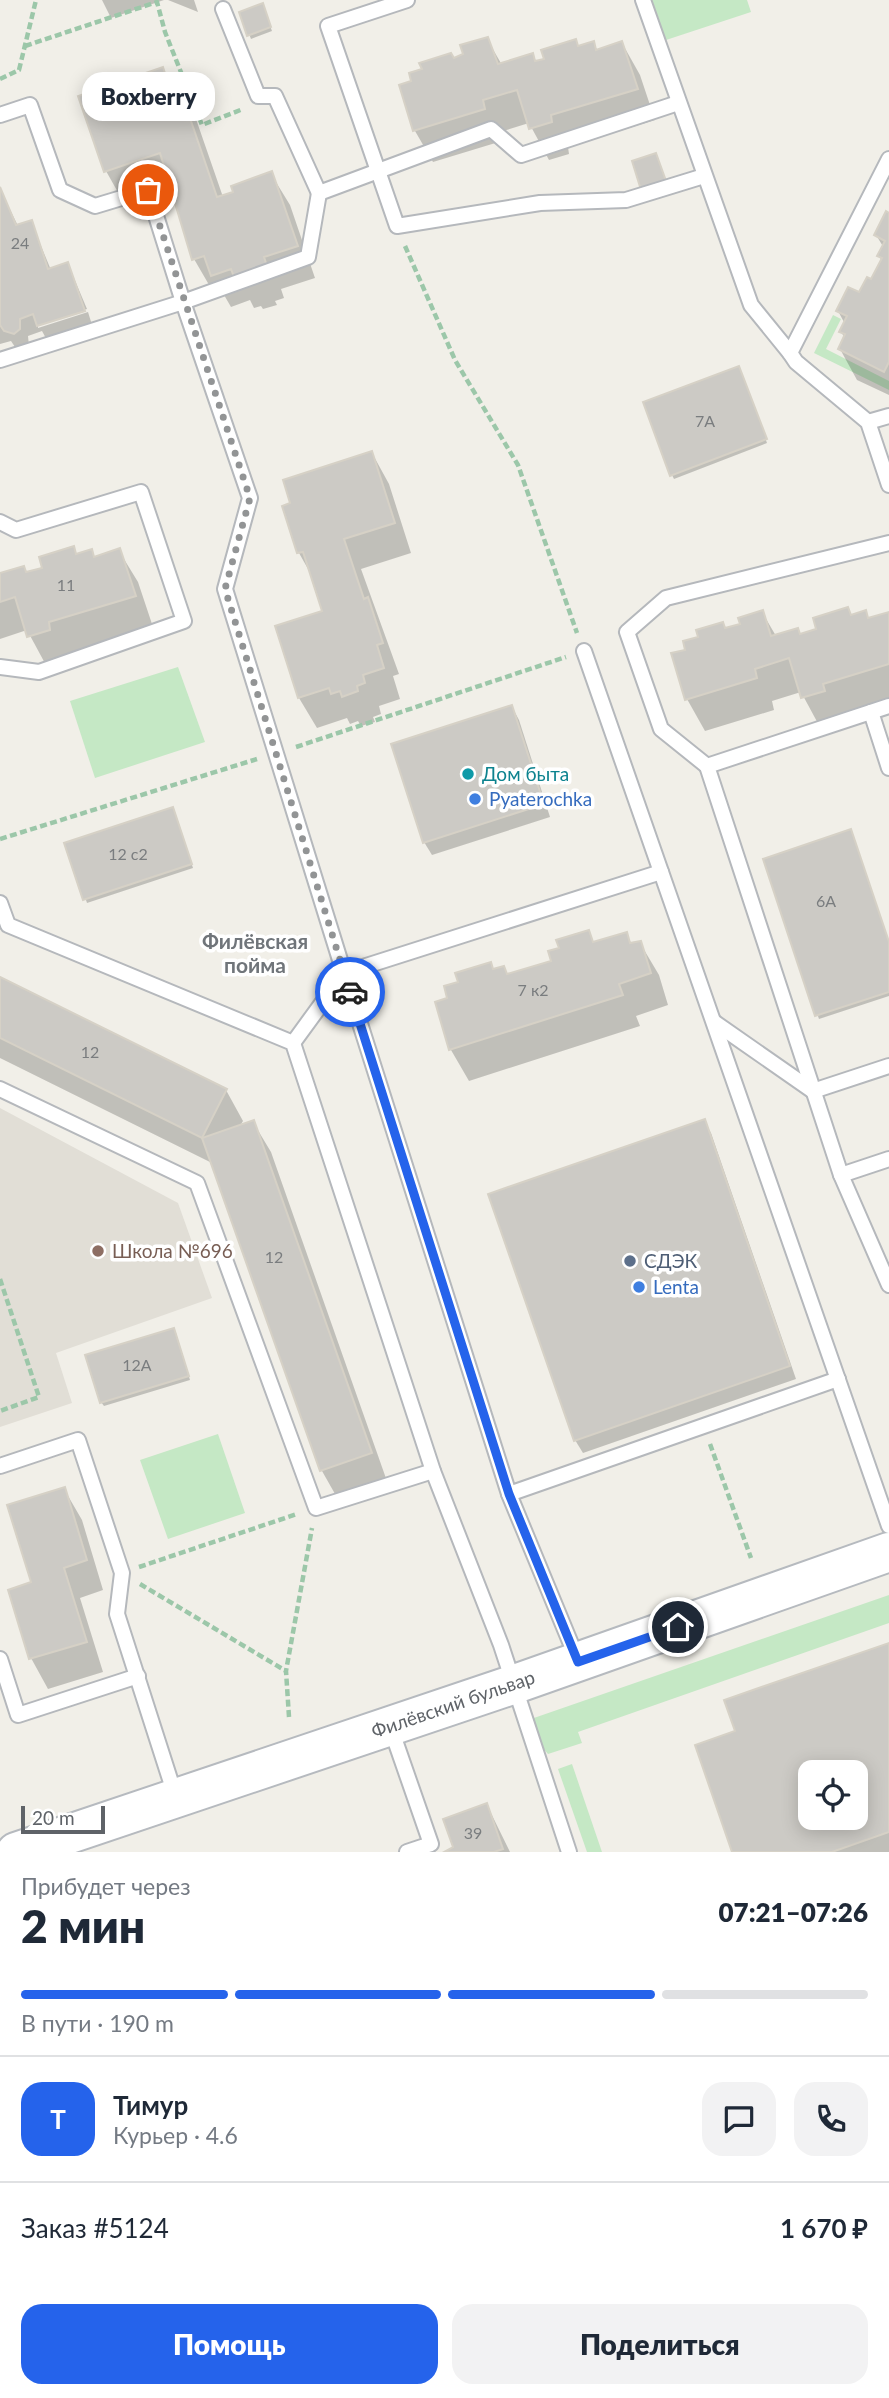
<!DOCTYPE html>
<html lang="ru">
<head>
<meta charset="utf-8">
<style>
	:root { --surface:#fff; --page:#f2f2f3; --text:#1f2937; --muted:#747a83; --line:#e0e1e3; --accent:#2563eb }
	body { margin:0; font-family:Lato,sans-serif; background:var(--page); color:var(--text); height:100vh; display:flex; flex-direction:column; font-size:26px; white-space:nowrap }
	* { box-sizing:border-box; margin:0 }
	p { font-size:23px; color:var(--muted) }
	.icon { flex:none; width:38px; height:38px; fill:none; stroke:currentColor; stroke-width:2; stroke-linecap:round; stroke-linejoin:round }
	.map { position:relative; height:1852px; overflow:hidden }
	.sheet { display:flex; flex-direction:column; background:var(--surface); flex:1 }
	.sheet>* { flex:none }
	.fabs { position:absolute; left:798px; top:1760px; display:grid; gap:14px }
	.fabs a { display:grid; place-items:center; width:70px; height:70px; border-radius:14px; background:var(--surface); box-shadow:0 4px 18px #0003; font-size:35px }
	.scale { position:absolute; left:21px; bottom:18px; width:84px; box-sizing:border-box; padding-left:7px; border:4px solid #5f6368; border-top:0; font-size:19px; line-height:24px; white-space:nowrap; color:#5f6368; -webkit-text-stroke:5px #fff; paint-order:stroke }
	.pin { position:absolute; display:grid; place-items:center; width:60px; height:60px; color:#fff; margin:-30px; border:4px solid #fff; border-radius:50%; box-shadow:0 2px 7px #0007 }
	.courier { position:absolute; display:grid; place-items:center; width:70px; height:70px; margin:-35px; border:5px solid #2563eb; border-radius:50%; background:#fff; color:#222; box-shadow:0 2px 9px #0007 }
	.bubble { position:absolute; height:49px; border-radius:21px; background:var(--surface); box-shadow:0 4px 18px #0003; font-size:23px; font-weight:800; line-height:49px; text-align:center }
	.head em { font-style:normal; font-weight:800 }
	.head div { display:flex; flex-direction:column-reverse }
	.head { display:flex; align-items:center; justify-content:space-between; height:119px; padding:0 21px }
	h1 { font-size:46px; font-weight:800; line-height:52px }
	.bar { display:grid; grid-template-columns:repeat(4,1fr); gap:10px 7px; align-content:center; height:84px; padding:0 21px }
	.bar i { height:9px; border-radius:5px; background:var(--line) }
	.bar .current { background:var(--accent) }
	.bar p { grid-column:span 4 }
	.line { display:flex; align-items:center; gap:18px; padding:0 21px; border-top:2px solid var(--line) }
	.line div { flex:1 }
	.round { display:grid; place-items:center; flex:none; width:74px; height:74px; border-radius:21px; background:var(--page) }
	.primary-button { display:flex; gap:14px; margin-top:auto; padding:14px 21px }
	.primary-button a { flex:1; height:80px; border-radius:21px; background:var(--accent); color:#fff; font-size:28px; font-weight:800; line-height:80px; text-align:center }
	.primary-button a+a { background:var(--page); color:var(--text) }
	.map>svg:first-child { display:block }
	.education { fill:#e1ded6 }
	.green { fill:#c5e8c5 }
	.shadow { fill:#0003; fill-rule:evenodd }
	.building { fill:#cccac5; stroke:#d6d1c6; stroke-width:2; fill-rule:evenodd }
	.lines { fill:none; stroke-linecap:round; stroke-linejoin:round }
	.lane-casing { stroke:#b5b8bc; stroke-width:18 }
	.secondary-casing { stroke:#b6babf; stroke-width:42 }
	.path { stroke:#9cc7a9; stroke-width:4.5; stroke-dasharray:7 3.5; stroke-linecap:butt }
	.lane { stroke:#fff; stroke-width:14 }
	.secondary { stroke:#fff; stroke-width:38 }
	.done { stroke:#929495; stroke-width:7; stroke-dasharray:0 12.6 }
	.route { stroke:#2563eb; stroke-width:9 }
	.culture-dot { fill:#0f9aa8; stroke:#fff; stroke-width:2.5 }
	.shop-dot { fill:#3f7fe0; stroke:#fff; stroke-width:2.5 }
	.education-dot { fill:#8d6e63; stroke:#fff; stroke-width:2.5 }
	.service-dot { fill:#5c6f8a; stroke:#fff; stroke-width:2.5 }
	.labels { text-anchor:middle; stroke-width:7; stroke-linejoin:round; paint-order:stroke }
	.number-label { font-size:16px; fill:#7a7d7f }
	.culture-label { font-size:19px; fill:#0d838f; stroke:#fff; text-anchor:start }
	.shop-label { font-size:19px; fill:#366cbe; stroke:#fff; text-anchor:start }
	.education-label { font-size:19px; fill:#785e54; stroke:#fff; text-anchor:start }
	.service-label { font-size:19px; fill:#4e5e75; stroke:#fff; text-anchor:start }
	.street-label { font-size:19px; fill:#5f6368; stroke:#fff }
	.neighbourhood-label { font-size:21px; font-weight:bold; fill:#70757a; stroke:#fff }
</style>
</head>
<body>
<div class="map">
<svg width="889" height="1852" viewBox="0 0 889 1852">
	<rect width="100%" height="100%" fill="#f1efe8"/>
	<polygon class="education" points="0,1108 178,1203 212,1298 56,1353 72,1403 0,1427"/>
	<g class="green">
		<polygon points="652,0 747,0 751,12 666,40"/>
		<polygon points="833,315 841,319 826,349 889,381 889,390 814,353"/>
		<polygon points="178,667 205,742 95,778 70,701"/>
		<polygon points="218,1434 245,1513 168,1539 140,1460"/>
		<polygon points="889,1595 889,1623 578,1732 582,1743 548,1754 537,1741 531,1719"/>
		<polygon points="572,1764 602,1852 587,1852 558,1769"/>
	</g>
	<g class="shadow">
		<polygon points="102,0 164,0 111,18"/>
		<polygon points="168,0 194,0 198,12"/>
		<polygon points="264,9 272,31 251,39 241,13"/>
		<polygon points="487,39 502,65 532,55 536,62 546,60 575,41 579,48 593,43 598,51 622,43 640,75 655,120 568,147 569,154 549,160 529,123 500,132 502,141 433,162 415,131 401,86 465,55"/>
		<polygon points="162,69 174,90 178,88 196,119 223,197 271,174 290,205 315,278 281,289 284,298 275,301 277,305 263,309 261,306 254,308 250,300 231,307 220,288 212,290 194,259 172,186 124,203 106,171"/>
		<polygon points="0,189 18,226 31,222 51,270 68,264 87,309 38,324 38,328 88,312 93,328 48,342 42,331 28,336 29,346 24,350 15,347 11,341 0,344"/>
		<polygon points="889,215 889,395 857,380 840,349 845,338 841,332 845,324 838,311 872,281 882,261 879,256 884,248 876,235"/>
		<polygon points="740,371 767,443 674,479 672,475"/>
		<polygon points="372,453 389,484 411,553 361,569 399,674 393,676 400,699 379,706 381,714 373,717 375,722 361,726 358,721 350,724 347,718 317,728 299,698 277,627 324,612 312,576 299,553 292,504"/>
		<polygon points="73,548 77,555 91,551 95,558 119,551 138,582 153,627 66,654 67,662 47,667 27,630 0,639 0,572 2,575 27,574 44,569"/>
		<polygon points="762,612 776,636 801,635 865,612 869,620 889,614 889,700 821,729 801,692 772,701 774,710 705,731 687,699 687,651"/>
		<polygon points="512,707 519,720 550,817 432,855 424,842"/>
		<polygon points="174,812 193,868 87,903 67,844"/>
		<polygon points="765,861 889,944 889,996 819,1019"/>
		<polygon points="588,932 594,944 626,934 632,945 640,943 659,975 668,1005 636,1016 640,1026 469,1081 451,1050 437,1003 449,999 460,983 490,964 494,970 508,976 553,963 561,949"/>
		<polygon points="0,979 226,1090 243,1121 240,1126 253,1122 271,1152 388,1484 339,1501 322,1471 214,1164 0,1058"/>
		<polygon points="704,1121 711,1133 796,1379 583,1453 575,1440"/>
		<polygon points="176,1333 190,1380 104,1406 101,1402"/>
		<polygon points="64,1489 82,1520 103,1590 80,1598 103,1672 48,1689 31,1658 33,1583"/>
		<path d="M889 1645V1852H733L737 1732ZM810 1773H856V1818H810Z"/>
		<polygon points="487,1805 510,1852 446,1852 455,1848"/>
	</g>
	<g class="building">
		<polygon points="263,3 271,27 247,36 239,12"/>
		<polygon points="488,37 498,64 533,53 535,61 544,59 541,50 576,39 578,46 594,41 596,50 622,41 638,89 551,115 552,122 529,129 517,90 483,100 485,109 413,131 399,85 411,81 409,73 422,69 419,63 451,53 454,58 463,54 460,45"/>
		<polygon points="163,67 170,89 179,86 217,197 233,192 231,186 272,171 298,246 264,257 267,266 234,277 231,269 211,276 204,256 192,260 160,153 104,172 78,96"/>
		<polygon points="656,153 666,181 641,190 632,161"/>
		<polygon points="0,187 16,225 32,220 48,269 68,262 85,311 37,326 33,314 20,319 20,329 14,334 4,331 0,325"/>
		<polygon points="886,211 889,213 889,362 884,372 838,349 845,334 839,332 847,316 836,311 848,287 859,292 867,277 871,279 882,258 877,256 885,241 874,235"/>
		<polygon points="739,366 767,439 670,476 643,402"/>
		<polygon points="372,451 395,523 344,539 364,599 368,597 383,643 377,645 384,668 363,675 365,683 357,686 358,691 342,697 340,691 331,694 329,688 298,698 275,626 322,611 303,552 297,553 282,506 290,503 283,480"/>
		<polygon points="74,546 76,554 92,549 94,557 120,548 136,596 49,622 50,630 27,637 15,597 0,602 0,573 24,566 26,572 42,568 39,557"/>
		<polygon points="848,607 851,615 866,610 868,618 889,612 889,664 823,684 825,691 801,698 789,658 755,669 757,678 685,700 671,653 685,650 683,641 698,637 696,630 723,622 725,628 740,624 738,618 763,610 771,636 798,628 800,634 816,629 813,618"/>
		<polygon points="512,705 544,804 423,843 391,744"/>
		<polygon points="173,807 192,864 83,900 64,843"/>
		<polygon points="851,829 889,942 889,992 815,1016 763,859"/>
		<polygon points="589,930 593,942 627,932 630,943 641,941 651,973 619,984 623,995 449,1050 435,1002 447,998 444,986 458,982 455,973 491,962 493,969 504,966 507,974 551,961 548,951 559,948 556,940"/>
		<polygon points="0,977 227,1089 202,1138 0,1038"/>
		<polygon points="705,1119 790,1366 574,1441 488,1194"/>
		<polygon points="254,1120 372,1453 320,1471 202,1138"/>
		<polygon points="174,1328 189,1376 100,1403 85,1355"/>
		<polygon points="65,1487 87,1560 64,1568 87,1642 29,1659 8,1590 31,1582 7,1505"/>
		<path d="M889 1643V1832L832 1852H732L695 1745 735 1731 724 1700ZM810 1773H856V1818H810Z"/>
		<polygon points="487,1803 503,1849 494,1852 444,1852 453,1847 443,1819"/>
	</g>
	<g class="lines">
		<defs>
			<g id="lane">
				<polyline points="407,0 328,26 397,226 540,203 626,200 704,176"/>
				<polyline points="643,0 751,305 790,353"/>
				<polyline points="223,9 258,96 275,96 319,193 491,129 521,155 678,103"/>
				<polyline points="0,115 30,105 60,190 95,206 148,190 183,302 308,257 319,193"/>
				<polyline points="889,159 790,353 796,362 868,422 889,485"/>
				<polyline points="0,360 183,302 250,498 225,589 344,973 293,1043"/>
				<polyline points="868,422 889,416"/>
				<polyline points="0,522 16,530 141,492 184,621 39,672 0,667"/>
				<polyline points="584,651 889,1526"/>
				<polyline points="889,706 707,766 841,1175 889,1285"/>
				<polyline points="871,712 889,768"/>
				<polyline points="707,766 661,729 627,632 666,598 889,543"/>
				<polyline points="0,903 8,925 293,1043 433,1471 501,1645 569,1852"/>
				<polyline points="714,1022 813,1091 889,1066"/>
				<polyline points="0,1089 197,1183 316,1508 433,1471"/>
				<polyline points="841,1175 889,1159"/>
				<polyline points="0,1466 78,1440 122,1573 117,1614 176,1798"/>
				<polyline points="509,1494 838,1379"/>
				<polyline points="0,1659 18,1715 138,1676"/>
				<polyline points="578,1661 509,1494 344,973 661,872"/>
				<polyline points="390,1726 431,1844 407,1852"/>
			</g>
			<polyline id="secondary" points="16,1852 515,1684 889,1552"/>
		</defs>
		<use href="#lane" class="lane-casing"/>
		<use href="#secondary" class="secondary-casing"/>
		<g class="path">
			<polyline points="25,46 157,2 165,32 202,125 243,109"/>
			<polyline points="0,79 19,70 36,0"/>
			<polyline points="405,246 455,360 518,465 577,633"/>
			<polyline points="296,747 566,657"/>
			<polyline points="0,839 257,759"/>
			<polyline points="0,1279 39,1397 0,1411"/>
			<polyline points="710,1444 751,1558"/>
			<polyline points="139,1567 297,1514"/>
			<polyline points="140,1584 286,1671"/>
			<polyline points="289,1717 286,1671 312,1528"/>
		</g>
		<use href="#lane" class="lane"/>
		<use href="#secondary" class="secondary"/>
	</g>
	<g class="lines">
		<polyline class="done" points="148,190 250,498 225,589 350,992"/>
		<polyline class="route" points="350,992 509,1494 578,1662 678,1627"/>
	</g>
	<circle class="culture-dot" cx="468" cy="774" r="7"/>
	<g class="shop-dot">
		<circle cx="475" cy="799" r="7"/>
		<circle cx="639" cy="1287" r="7"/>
	</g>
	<circle class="education-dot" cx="98" cy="1251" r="7"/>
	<circle class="service-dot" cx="630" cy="1261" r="7"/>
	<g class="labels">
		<g class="number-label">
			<text x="20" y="249">24</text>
			<text x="705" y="427">7А</text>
			<text x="66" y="591">11</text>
			<text x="128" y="860">12 с2</text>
			<text x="826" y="907">6А</text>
			<text x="533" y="996">7 к2</text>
			<text x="90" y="1058">12</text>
			<text x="274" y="1263">12</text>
			<text x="137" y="1371">12А</text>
			<text x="473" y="1839">39</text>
		</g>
		<g class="culture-label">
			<text x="482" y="781">Дом быта</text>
		</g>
		<g class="shop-label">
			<text x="489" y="806">Pyaterochka</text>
			<text x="653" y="1294">Lenta</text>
		</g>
		<g class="education-label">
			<text x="112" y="1258">Школа №696</text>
		</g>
		<g class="service-label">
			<text x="644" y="1268">СДЭК</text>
		</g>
		<g class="street-label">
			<text transform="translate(453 1704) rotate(-19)" y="7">Филёвский бульвар</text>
		</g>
		<g class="neighbourhood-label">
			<text x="255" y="949">Филёвская<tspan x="255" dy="24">пойма</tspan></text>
		</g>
	</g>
</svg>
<div class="fabs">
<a><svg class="icon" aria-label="locate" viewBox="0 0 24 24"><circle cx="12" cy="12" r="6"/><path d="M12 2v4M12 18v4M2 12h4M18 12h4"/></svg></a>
</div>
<div class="scale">20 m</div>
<div class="pin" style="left:148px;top:190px;background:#ea580c"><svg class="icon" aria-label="bag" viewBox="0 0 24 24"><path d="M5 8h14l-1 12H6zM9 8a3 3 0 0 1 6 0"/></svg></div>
<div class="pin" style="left:678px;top:1627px;background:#1f2937"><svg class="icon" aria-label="home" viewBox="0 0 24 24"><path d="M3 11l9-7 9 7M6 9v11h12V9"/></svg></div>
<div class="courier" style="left:350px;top:992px"><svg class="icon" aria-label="car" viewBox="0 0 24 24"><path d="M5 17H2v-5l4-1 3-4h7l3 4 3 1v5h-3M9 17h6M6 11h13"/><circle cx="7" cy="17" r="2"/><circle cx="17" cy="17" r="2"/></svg></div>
<div class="bubble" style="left:82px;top:72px;width:133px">Boxberry</div>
</div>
<section class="sheet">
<div class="head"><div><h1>2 мин</h1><p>Прибудет через</p></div><em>07:21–07:26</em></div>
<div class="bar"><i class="current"></i><i class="current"></i><i class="current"></i><i></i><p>В пути · 190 m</p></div>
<div class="line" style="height:126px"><b class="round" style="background:var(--accent);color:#fff">Т</b><div><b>Тимур</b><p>Курьер · 4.6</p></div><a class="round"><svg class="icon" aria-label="chat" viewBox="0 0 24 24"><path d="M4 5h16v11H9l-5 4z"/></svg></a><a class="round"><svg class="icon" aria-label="phone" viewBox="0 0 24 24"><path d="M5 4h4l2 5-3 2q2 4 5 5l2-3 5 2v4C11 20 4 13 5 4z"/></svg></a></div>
<div class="line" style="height:91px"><div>Заказ #5124</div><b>1 670 ₽</b></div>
<div class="primary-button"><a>Помощь</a><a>Поделиться</a></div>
</section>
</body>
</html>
